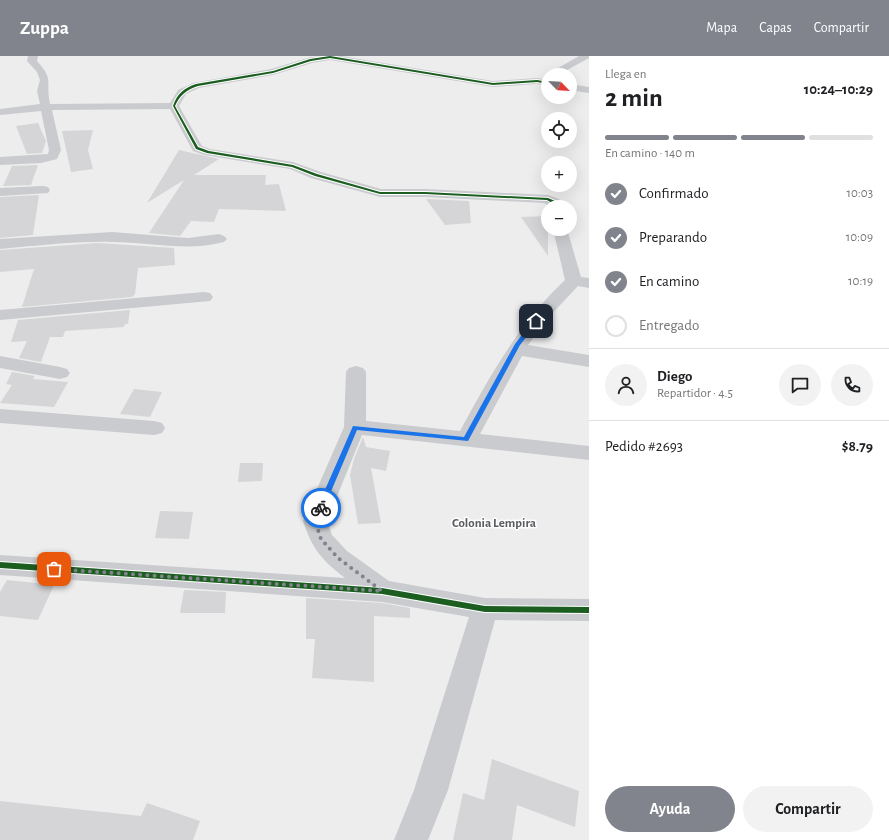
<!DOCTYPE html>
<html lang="es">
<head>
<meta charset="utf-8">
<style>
	:root { --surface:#fff; --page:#f2f2f2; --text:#202124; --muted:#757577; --line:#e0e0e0; --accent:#81848c }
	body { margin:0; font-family:"Alegreya Sans",sans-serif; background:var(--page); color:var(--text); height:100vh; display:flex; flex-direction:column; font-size:15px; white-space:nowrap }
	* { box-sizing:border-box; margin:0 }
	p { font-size:13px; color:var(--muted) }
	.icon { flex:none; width:22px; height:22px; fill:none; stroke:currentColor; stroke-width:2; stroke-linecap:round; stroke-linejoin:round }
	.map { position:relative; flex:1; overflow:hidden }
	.side { display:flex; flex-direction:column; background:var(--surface); width:300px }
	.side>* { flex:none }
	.needle { width:26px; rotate:115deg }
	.fabs { position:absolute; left:541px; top:12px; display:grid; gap:8px }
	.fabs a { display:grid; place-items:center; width:36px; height:36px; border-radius:50%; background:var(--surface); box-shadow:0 4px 16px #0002; font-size:20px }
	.pin { position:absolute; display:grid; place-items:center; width:34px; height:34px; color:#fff; margin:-17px; border-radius:8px; box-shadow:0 2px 6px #0006 }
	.courier { position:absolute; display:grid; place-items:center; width:40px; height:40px; margin:-20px; border:3px solid #1a73e8; border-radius:50%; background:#fff; color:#222; box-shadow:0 1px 5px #0007 }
	.head em { font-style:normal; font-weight:700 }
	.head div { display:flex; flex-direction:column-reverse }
	.head { display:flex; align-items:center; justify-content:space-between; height:68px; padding:0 16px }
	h1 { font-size:26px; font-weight:700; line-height:30px }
	.bar { display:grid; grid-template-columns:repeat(4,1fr); gap:6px 4px; align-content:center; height:48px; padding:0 16px }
	.bar i { height:5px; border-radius:3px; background:var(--line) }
	.bar .selected { background:var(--accent) }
	.bar p { grid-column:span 4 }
	.line { display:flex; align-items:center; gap:10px; padding:0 16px; border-top:1px solid var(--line) }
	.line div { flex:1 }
	.round { display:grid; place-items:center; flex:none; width:42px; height:42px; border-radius:21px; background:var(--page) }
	ol { padding:0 16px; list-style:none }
	li { display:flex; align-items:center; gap:12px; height:44px }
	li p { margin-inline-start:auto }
	li .icon { padding:4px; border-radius:50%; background:var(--accent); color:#fff; stroke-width:4 }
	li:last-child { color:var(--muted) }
	li i { width:22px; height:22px; border:2px solid var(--line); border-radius:50% }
	.cta { display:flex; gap:8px; margin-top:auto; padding:8px 16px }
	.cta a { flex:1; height:46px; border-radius:24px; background:var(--accent); color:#fff; font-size:16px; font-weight:700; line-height:46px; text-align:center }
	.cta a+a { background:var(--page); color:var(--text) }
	header { display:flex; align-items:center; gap:24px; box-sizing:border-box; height:56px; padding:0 20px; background:var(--accent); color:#fff }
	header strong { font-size:19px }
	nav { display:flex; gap:22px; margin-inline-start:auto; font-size:14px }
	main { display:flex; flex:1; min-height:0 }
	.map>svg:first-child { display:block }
	.building { fill:#d5d5d7 }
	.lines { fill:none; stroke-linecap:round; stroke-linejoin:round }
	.street { fill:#c9cbce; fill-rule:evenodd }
	.cycleway-casing { stroke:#fff; stroke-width:2 }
	.cycleway { fill:#1b5e20; fill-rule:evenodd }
	.route { fill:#1a73e8 }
	.done { stroke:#81848c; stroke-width:4; stroke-dasharray:0 7.2 }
	.labels { text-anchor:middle; stroke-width:3; stroke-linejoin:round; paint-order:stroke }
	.neighbourhood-label { font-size:13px; font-weight:bold; fill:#595b60; stroke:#fff }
</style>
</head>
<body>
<header>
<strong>Zuppa</strong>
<nav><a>Mapa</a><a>Capas</a><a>Compartir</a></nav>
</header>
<main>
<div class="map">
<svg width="589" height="784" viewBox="0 0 589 784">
	<rect width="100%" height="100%" fill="#eeeded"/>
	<g class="building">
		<polygon points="38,67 46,85 42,97 27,98 16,70"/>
		<polygon points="93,74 88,94 93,113 71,116 62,75"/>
		<polygon points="179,94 219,103 194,119 266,119 265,129 279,128 286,155 219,153 214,166 191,165 180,180 149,177 184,124 147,147"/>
		<polygon points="38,109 31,129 3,130 12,110"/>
		<polygon points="39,139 33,179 0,182 0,141"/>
		<polygon points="426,143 469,145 471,167 445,169"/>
		<polygon points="548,160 548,200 521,161"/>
		<polygon points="98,187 174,192 175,209 138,212 135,238 132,241 22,251 34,213 0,216 0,194"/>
		<polygon points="130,254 128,268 125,268 124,271 65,275 63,281 50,281 41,306 19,302 27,285 11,286 18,264"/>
		<polygon points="12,316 35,320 33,323 68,326 54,351 0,347 12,329 6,328"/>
		<polygon points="134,333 162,336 150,361 120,358"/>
		<polygon points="363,381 366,391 390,395 386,415 371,412 381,467 358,468 350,419 354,403"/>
		<polygon points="240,407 263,407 262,425 238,426"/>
		<polygon points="160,455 193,456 189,483 155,482"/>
		<polygon points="7,524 54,529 38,564 0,560 0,536"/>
		<polygon points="184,534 226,536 225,557 180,557"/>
		<polygon points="306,542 382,547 410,552 410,562 374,560 374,626 312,622 315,583 306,583"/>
		<polygon points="492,703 579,735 575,771 517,749 512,784 453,784 463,737 484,744"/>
		<polygon points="0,745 141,760 147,747 200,765 193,784 0,784"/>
	</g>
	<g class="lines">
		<g class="street">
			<path d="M28 0H38L37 5C55 25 45 25 50 48L170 47 178 34 193 27 271 13 311 1 341 0 493 25 537 22 548 24V30L537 28 493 31 330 4 312 7 273 19 199 32 186 38 179 50 202 90 210 93 293 106 321 116 381 133H425L548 139 559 143 562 151H548L545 147 425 141H380L311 122 290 113 204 99 193 95 170 53 52 54 61 94 57 103 41 107 0 109V101L48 98 49 94 41 55 0 59V53L40 48 37 35 40 24 37 16 27 5Z"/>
			<polygon points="579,0 589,0 589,2 558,19 548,19 548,21 546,19"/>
			<polygon points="570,28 589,31 589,37 570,34"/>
			<polygon points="43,130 48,131 50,134 48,137 0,140 0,132"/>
			<path d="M553 173H567L581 221 589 222V232L578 230 547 263 528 289 589 299V311L522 300 480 378 589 390V404L362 379 327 465 332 479 347 495 389 525 485 542 589 543V565L495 564 448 734 428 784H394L414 734 469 561 382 546 0 519V499L345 522C322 504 312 493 303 465L344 371 346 316 349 312 356 310 363 312 366 316V365L460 375C490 320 519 267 565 224Z"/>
			<path d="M112 176 188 182 219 178 224 180 227 183 224 186C187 196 150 186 112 186 75 185 37 190 0 193V183Z"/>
			<polygon points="204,236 210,237 213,241 210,245 0,264 0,254"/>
			<polygon points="0,300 60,311 67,313 70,317 67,321 60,323 0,312"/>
			<polygon points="0,353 154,365 162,367 165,372 162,377 154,379 0,367"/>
		</g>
		<defs>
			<g id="cycleway">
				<path d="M330 0 493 27 537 24 548 26V28L537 26 493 29 330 2 311 5 273 17 198 30C186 34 180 39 175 50L198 91 209 95 293 109 317 118 380 136H425L548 142 555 145 557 151H553L552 147 547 144 425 138H380L315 120 292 111 207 97 196 93 173 50C177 38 184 32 196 28L273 15 310 3Z"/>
				<polygon points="0,506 382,532 485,550 589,551 589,557 485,556 382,538 0,512"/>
			</g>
		</defs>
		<use href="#cycleway" class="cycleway-casing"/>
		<use href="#cycleway" class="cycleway"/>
	</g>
	<polygon class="route" points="534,263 539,265 520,289 468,385 357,374 324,452 323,454 318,454 317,452 353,370 464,381 515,288"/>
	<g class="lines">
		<polyline class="done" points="54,513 382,535 338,502 321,483 315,465 321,452"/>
	</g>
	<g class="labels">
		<g class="neighbourhood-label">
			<text x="494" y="471">Colonia Lempira</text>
		</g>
	</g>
</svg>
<div class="fabs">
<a><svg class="needle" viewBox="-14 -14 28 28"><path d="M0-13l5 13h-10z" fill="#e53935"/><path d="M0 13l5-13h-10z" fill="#757577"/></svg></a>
<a><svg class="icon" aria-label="locate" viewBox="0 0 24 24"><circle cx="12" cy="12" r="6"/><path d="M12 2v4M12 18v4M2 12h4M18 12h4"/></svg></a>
<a>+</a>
<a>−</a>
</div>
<div class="pin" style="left:54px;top:513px;background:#ea580c"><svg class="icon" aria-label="bag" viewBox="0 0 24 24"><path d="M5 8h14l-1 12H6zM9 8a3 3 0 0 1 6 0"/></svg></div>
<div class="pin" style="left:536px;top:265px;background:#1f2937"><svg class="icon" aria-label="home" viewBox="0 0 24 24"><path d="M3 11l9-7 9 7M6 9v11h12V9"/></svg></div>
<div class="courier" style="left:321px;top:452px"><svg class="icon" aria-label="bike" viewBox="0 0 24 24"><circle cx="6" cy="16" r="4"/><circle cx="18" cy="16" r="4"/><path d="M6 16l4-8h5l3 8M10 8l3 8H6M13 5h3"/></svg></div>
</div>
<section class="side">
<div class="head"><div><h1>2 min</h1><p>Llega en</p></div><em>10:24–10:29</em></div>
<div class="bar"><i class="selected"></i><i class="selected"></i><i class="selected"></i><i></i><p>En camino · 140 m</p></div>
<ol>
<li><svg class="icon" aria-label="check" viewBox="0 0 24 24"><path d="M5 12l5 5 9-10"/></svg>Confirmado<p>10:03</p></li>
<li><svg class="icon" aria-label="check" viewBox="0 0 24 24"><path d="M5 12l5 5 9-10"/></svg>Preparando<p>10:09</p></li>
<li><svg class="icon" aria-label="check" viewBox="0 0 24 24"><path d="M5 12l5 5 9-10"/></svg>En camino<p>10:19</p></li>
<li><i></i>Entregado</li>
</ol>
<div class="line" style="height:72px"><a class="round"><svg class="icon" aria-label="person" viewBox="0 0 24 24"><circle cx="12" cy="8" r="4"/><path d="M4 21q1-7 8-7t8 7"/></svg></a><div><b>Diego</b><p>Repartidor · 4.5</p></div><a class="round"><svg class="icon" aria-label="chat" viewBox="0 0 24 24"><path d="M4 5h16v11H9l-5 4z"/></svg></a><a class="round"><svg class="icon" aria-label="phone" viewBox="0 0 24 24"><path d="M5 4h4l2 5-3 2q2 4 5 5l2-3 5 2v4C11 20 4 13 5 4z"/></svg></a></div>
<div class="line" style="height:52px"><div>Pedido #2693</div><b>$8.79</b></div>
<div class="cta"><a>Ayuda</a><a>Compartir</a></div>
</section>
</main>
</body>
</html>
